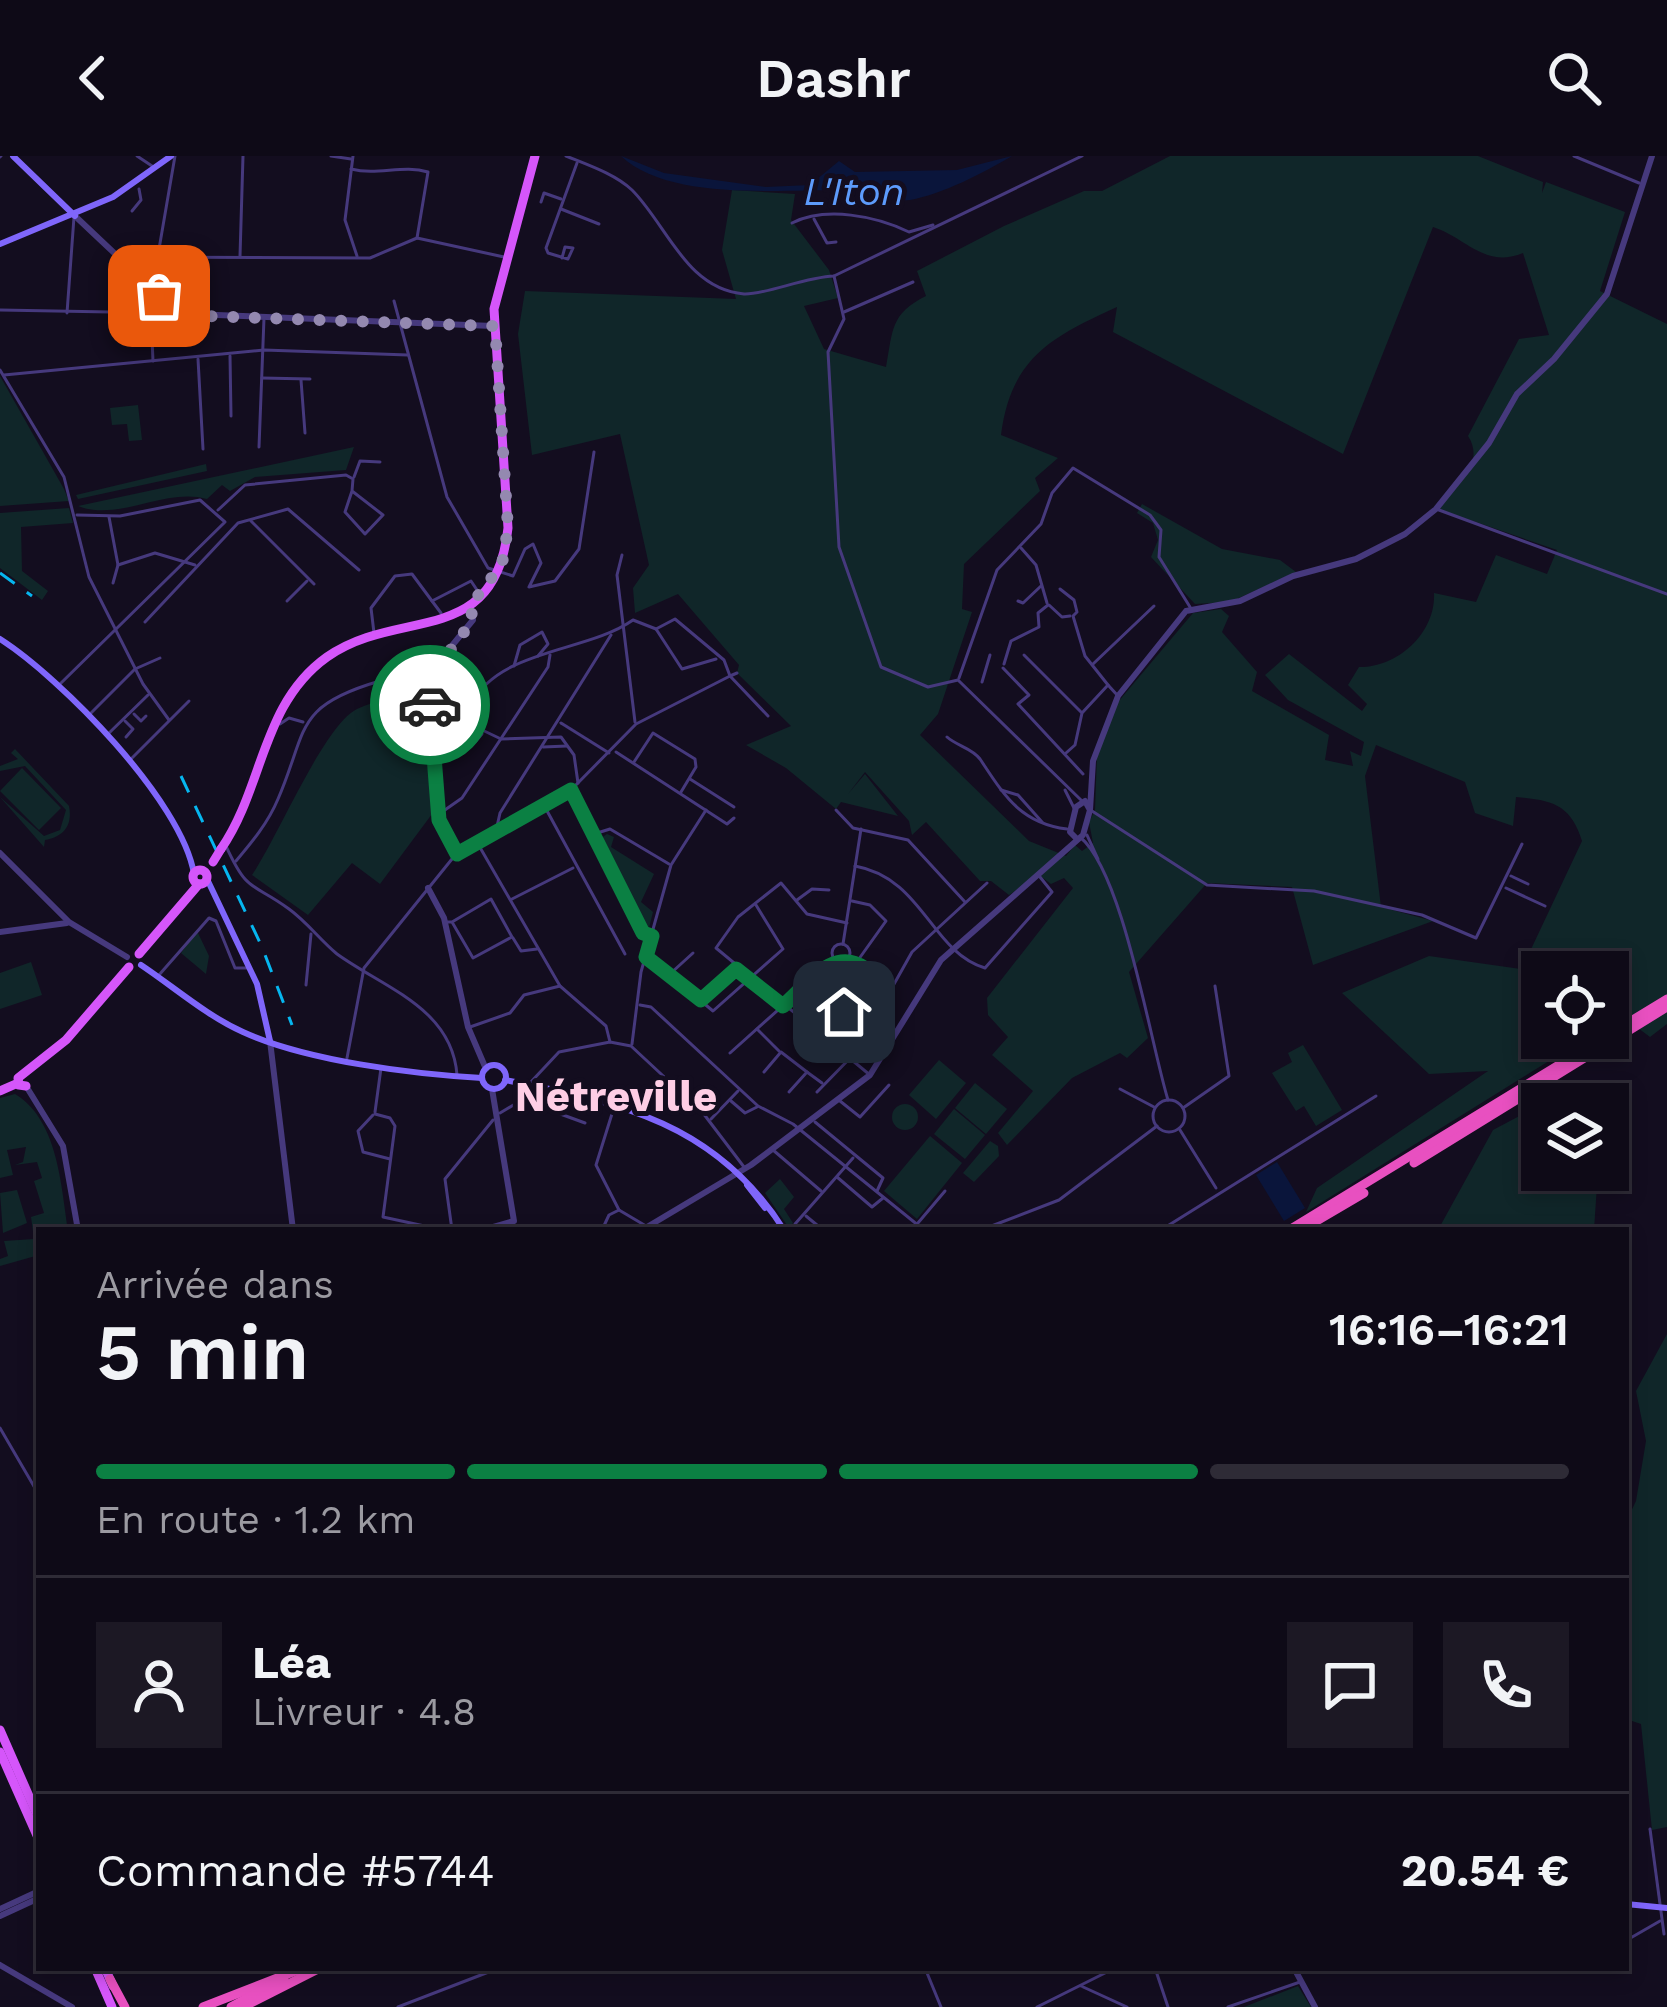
<!DOCTYPE html>
<html lang="fr">
<head>
<meta charset="utf-8">
<style>
	:root { --surface:#0e0a17; --page:#1c1824; --text:#f1f3f6; --muted:#9b9aa1; --line:#2e2b36; --accent:#0b8043 }
	body { margin:0; font-family:"Work Sans",sans-serif; background:var(--page); color:var(--text); height:100vh; display:flex; flex-direction:column; font-size:45px; white-space:nowrap }
	* { box-sizing:border-box; margin:0 }
	p { font-size:39px; color:var(--muted) }
	.icon { flex:none; width:66px; height:66px; fill:none; stroke:currentColor; stroke-width:2; stroke-linecap:round; stroke-linejoin:round }
	.map { position:relative; flex:1; overflow:hidden }
	.details { position:absolute; left:36px; top:1071px; width:1593px; height:744px; display:flex; flex-direction:column; background:var(--surface); border-radius:0px; box-shadow:0 6px 18px #0003,0 0 0 3px var(--line) }
	.details>* { flex:none }
	.fabs { position:absolute; left:1521px; top:795px; display:grid; gap:24px }
	.fabs a { display:grid; place-items:center; width:108px; height:108px; border-radius:0px; background:var(--surface); box-shadow:0 6px 18px #0003,0 0 0 3px var(--line); font-size:60px }
	.pin { position:absolute; display:grid; place-items:center; width:102px; height:102px; color:#fff; margin:-51px; border-radius:24px; box-shadow:0 6px 18px #0006 }
	.courier { position:absolute; display:grid; place-items:center; width:120px; height:120px; margin:-60px; border:9px solid #0b8043; border-radius:50%; background:#fff; color:#222; box-shadow:0 3px 15px #0007 }
	.headline em { font-style:normal; font-weight:600 }
	.headline div { display:flex; flex-direction:column-reverse }
	.headline { display:flex; align-items:center; justify-content:space-between; height:204px; padding:0 60px }
	h1 { font-size:78px; font-weight:600; line-height:90px }
	.bar { display:grid; grid-template-columns:repeat(4,1fr); gap:18px 12px; align-content:center; height:144px; padding:0 60px }
	.bar i { height:15px; border-radius:9px; background:var(--line) }
	.bar .current { background:var(--accent) }
	.bar p { grid-column:span 4 }
	.line { display:flex; align-items:center; gap:30px; padding:0 60px; border-top:3px solid var(--line) }
	.line div { flex:1 }
	.round { display:grid; place-items:center; flex:none; width:126px; height:126px; border-radius:0px; background:var(--page) }
	header { display:flex; justify-content:space-between; align-items:center; height:156px; padding:0 60px; background:var(--surface); font-size:54px; font-weight:600 }
	.map>svg:first-child { display:block }
	.green { fill:#102629; fill-rule:evenodd }
	.water { fill:#0a153b }
	.lines { fill:none; stroke-linecap:round; stroke-linejoin:round }
	.minor { stroke:#46397d; stroke-width:3 }
	.tertiary { stroke:#46397d; stroke-width:6 }
	.secondary { stroke:#7f66fb; stroke-width:6 }
	.primary { stroke:#d556fa; stroke-width:9 }
	.trunk { stroke:#e850c0; stroke-width:9 }
	.rail { stroke:#06b6ef; stroke-width:3; stroke-dasharray:18 15; stroke-linecap:butt }
	.primary-bridge { stroke:#d556fa; stroke-width:9 }
	.done { stroke:#9489b0; stroke-width:12; stroke-dasharray:0 21.6 }
	.route { stroke:#0b8043; stroke-width:15 }
	.labels { text-anchor:middle; stroke-width:10; stroke-linejoin:round; paint-order:stroke }
	.water-label { font-size:39px; font-style:italic; fill:#5d9bfb; stroke:#130d1f }
	.quarter-label { font-size:42px; font-weight:bold; fill:#fecee5; stroke:#130d1f }
</style>
</head>
<body>
<header><svg class="icon" aria-label="back" viewBox="0 0 24 24"><path d="M15 5l-7 7 7 7"/></svg>Dashr<svg class="icon" aria-label="search" viewBox="0 0 24 24"><circle cx="10" cy="10" r="6"/><path d="M15 15l6 6"/></svg></header>
<div class="map">
<svg width="1667" height="1851" viewBox="0 0 1667 1851">
	<rect width="100%" height="100%" fill="#130d1f"/>
	<g class="green">
		<path d="M1170 0H1478L1543 26 1542 37 1546 26 1625 56 1600 135 1667 168V868L1650 881 1622 860 1608 868V816H1542V882H1586L1306 1056 1317 1032 1488 915 1429 918 1342 837 1429 800 1541 816 1525 806 1582 685C1571 649 1553 644 1516 641L1513 670 1475 657 1465 626 1376 589 1365 620 1381 751 1433 765 1313 809 1292 731 1207 727 1129 816 1148 882 1127 902 1120 897 1072 922 1007 989 998 977 1033 935 992 899 1008 881 988 859 987 842 1073 732 1064 722 1051 728 1039 719 1009 739 991 725H980L926 666 912 679 909 665 865 616 848 638 865 618 898 660 841 646 836 653 786 612 746 589 791 570 737 517 739 509 678 438 635 457 633 432 649 409 620 278 532 299 518 178 525 135 736 143 722 94 732 34 795 38 791 64 829 114 838 142 804 150 824 193 886 211C893 174 890 158 926 140L917 115 1004 70 1084 35H1102ZM1433 71C1465 81 1485 113 1523 97L1549 179 1519 183 1468 280C1486 307 1456 331 1438 353L1557 394 1547 418 1496 399 1476 446 1434 437C1436 478 1396 512 1359 511L1348 529 1367 548 1362 555 1289 498 1265 519 1288 544 1364 586 1361 600 1350 595 1353 610 1325 604 1329 579 1252 535 1257 516 1222 476 1229 460 1221 453 1193 457 1118 546 1097 598 1095 654 1089 666 1093 687 1082 695 1075 689 1066 700 1029 685 920 579 938 558 972 456 962 453 964 408 1040 335 1035 322 1058 302 1001 279C1011 202 1051 181 1117 151L1113 176 1343 298Z"/>
		<polygon points="0,220 64,333 69,345 0,350"/>
		<polygon points="138,249 142,284 129,285 127,268 112,269 110,252"/>
		<path d="M354 291 346 314 255 321 230 335 222 329 207 343C166 331 118 366 78 350Z"/>
		<polygon points="206,308 207,315 78,343 76,339"/>
		<polygon points="1142,348 1222,393 1280,404 1296,416 1230,446 1195,448 1151,401 1158,384 1153,367 1137,357"/>
		<polygon points="69,352 73,367 21,371 22,415 48,435 42,444 0,412 0,357"/>
		<path d="M421 535 432 658 380 728 352 707 308 759 252 719C278 681 324 569 357 553 377 544 400 540 421 535Z"/>
		<path d="M15 593 69 650C73 670 63 681 45 684L44 691 0 641 44 680 60 674 66 654 25 610 0 615V610L18 603 11 597Z"/>
		<polygon points="22,612 61,652 39,674 0,635"/>
		<polygon points="607,678 614,681 611,691 654,718 641,746 653,756 648,776 600,683"/>
		<polygon points="197,775 209,800 206,818 181,797"/>
		<polygon points="31,806 42,839 0,853 0,817"/>
		<polygon points="1303,889 1342,954 1316,970 1304,950 1296,955 1272,917 1292,906 1288,897"/>
		<polygon points="939,904 966,927 936,963 909,939"/>
		<polygon points="975,927 1007,953 986,978 955,952"/>
		<path d="M15 938C58 964 61 1029 68 1074H39V1099L0 1110V1103L8 1100 4 1085 34 1083 31 1061 44 1057 34 1025 42 1022 37 1006 15 1009 23 1006 26 991 7 994 13 1019 0 1022V942Z"/>
		<circle cx="905" cy="961" r="13"/>
		<polygon points="1542,948 1542,1014 1598,1014 1594,1074 1438,1074 1493,974"/>
		<polygon points="954,953 985,979 965,1003 934,978"/>
		<polygon points="930,980 962,1007 917,1063 884,1035"/>
		<polygon points="990,985 998,990 999,1000 974,1026 963,1017"/>
		<polygon points="780,1023 794,1041 784,1053 793,1067 789,1072 765,1037"/>
		<polygon points="17,1034 27,1067 3,1077 0,1037"/>
		<polygon points="1667,1178 1667,1671 1652,1674 1641,1568 1626,1563 1626,1366 1636,1345 1646,1285 1636,1235"/>
		<polygon points="1298,1830 1311,1851 1244,1851"/>
	</g>
	<g class="water">
		<path d="M621 0 664 17 766 31 810 29 839 5 855 16 957 14 1012 0C983 17 943 38 910 44 888 47 867 35 845 34 785 33 669 46 621 0Z"/>
		<polygon points="1277,1006 1305,1052 1284,1065 1256,1019"/>
	</g>
	<g class="lines">
		<g class="minor">
			<polyline points="137,0 152,10"/>
			<polyline points="331,0 351,3"/>
			<polyline points="353,0 345,64 357,100"/>
			<path d="M566 0C588 9 615 18 632 34 667 69 686 133 744 138 765 139 805 121 834 120L1082 0"/>
			<polyline points="1574,0 1639,27"/>
			<polyline points="0,1 1,0"/>
			<path d="M351 13C378 20 403 8 428 16L417 82"/>
			<polyline points="541,46 544,37 561,43"/>
			<polyline points="561,53 599,68"/>
			<polyline points="132,55 141,44 139,33"/>
			<polyline points="814,63 827,87 836,86"/>
			<path d="M792 67C826 50 876 60 909 76L933 69"/>
			<polyline points="240,100 243,0"/>
			<polyline points="120,101 370,102 417,82 504,101"/>
			<polyline points="562,102 565,91 573,92 568,103 548,97 546,92 577,7"/>
			<polyline points="122,107 121,131 146,129"/>
			<polyline points="834,120 844,163 828,196 839,391 881,511 928,531 958,524 1081,644"/>
			<polyline points="153,128 175,0"/>
			<polyline points="394,145 447,341 488,412 513,420 525,393 533,388 541,407 529,431 555,425 579,393 594,296"/>
			<polyline points="0,154 165,157"/>
			<polyline points="844,156 913,126"/>
			<polyline points="67,157 74,61"/>
			<polyline points="151,160 153,205"/>
			<polyline points="230,200 231,260"/>
			<polyline points="198,203 203,293"/>
			<polyline points="0,214 64,321 89,421 143,528 169,564"/>
			<polyline points="4,219 264,194 408,199"/>
			<polyline points="262,222 310,223"/>
			<polyline points="301,224 305,277"/>
			<polyline points="259,291 264,162"/>
			<polyline points="354,321 360,305 380,306"/>
			<polyline points="218,354 245,329 346,319 353,323 352,335 383,359 365,378 345,356 352,335"/>
			<polyline points="1439,354 1667,438"/>
			<polyline points="109,361 118,409 113,427"/>
			<polyline points="251,365 314,428"/>
			<polyline points="1021,392 1036,409 1047,447"/>
			<polyline points="622,399 617,419 635,566"/>
			<polyline points="118,409 155,397 195,409"/>
			<polyline points="1060,433 1074,444 1077,456 1073,460 1085,500 1108,529"/>
			<polyline points="287,445 307,425"/>
			<polyline points="1018,445 1023,447 1041,430"/>
			<polyline points="1049,449 1062,461 1070,460"/>
			<polyline points="441,457 432,445 471,425 477,434"/>
			<polyline points="145,466 238,367 288,353 359,414"/>
			<polyline points="374,477 371,452 395,420 412,418 432,445"/>
			<polyline points="1024,499 1081,556"/>
			<polyline points="1004,508 1011,485 1039,471 1038,457 1048,449"/>
			<polyline points="1093,508 1154,450"/>
			<polyline points="514,510 520,489 542,476 548,488 538,500"/>
			<polyline points="1003,512 1029,539 1018,548 1083,618"/>
			<polyline points="737,517 730,520 768,560"/>
			<polyline points="959,522 997,414 1041,368 1052,337 1073,312 1150,359 1161,374 1159,401 1190,451"/>
			<polyline points="982,526 990,499"/>
			<polyline points="60,528 225,366 200,344 120,360 77,359"/>
			<polyline points="445,528 472,518 485,528"/>
			<polyline points="134,558 141,565 146,560"/>
			<polyline points="88,560 135,513 160,502"/>
			<polyline points="125,565 133,573 126,581"/>
			<polyline points="561,567 609,597"/>
			<polyline points="280,568 289,562 303,566"/>
			<polyline points="108,578 148,539"/>
			<path d="M947 581C957 590 972 592 980 603 1004 639 1020 667 1067 673"/>
			<polyline points="451,589 476,585 482,578"/>
			<polyline points="543,591 567,590"/>
			<polyline points="616,596 727,668 734,662"/>
			<polyline points="1066,597 1075,589 1082,557 1108,529 1118,540"/>
			<polyline points="131,603 189,545"/>
			<polyline points="634,606 653,577 695,603 696,611 681,636"/>
			<polyline points="690,623 734,651"/>
			<path d="M578 627 574 599 561 581 501 583 478 572 471 548C501 492 586 497 633 464L656 473 682 513 716 503"/>
			<polyline points="1001,634 1018,639 1042,666"/>
			<polyline points="1065,634 1074,652"/>
			<polyline points="572,637 643,777 650,779"/>
			<polyline points="546,653 625,798"/>
			<polyline points="836,654 853,672 908,684 965,746"/>
			<polyline points="1092,655 1207,729 1314,735 1422,759 1476,782 1522,688"/>
			<polyline points="442,656 462,642 548,511 550,499"/>
			<polyline points="496,675 500,657 611,479"/>
			<polyline points="594,678 610,673 669,708"/>
			<polyline points="1087,679 1098,703"/>
			<path d="M1080 681C1123 716 1150 885 1168 944"/>
			<polyline points="478,688 560,830 606,870 610,886"/>
			<path d="M226 690C248 738 252 726 289 753 307 766 320 784 337 798 384 832 452 852 457 919"/>
			<path d="M236 705C252 686 268 667 278 643 308 574 293 550 380 525"/>
			<path d="M855 710C923 722 931 796 985 812L1052 736 1040 721"/>
			<polyline points="1511,720 1528,728"/>
			<polyline points="1506,732 1545,750"/>
			<polyline points="512,743 573,712"/>
			<polyline points="797,744 812,733 829,734"/>
			<polyline points="852,745 870,749 886,765 856,807"/>
			<polyline points="446,766 452,766 473,802 512,781 491,743 452,766"/>
			<polyline points="847,767 807,758 781,727 738,761 716,792 870,919"/>
			<polyline points="513,782 521,795 537,793"/>
			<circle cx="841" cy="797" r="9"/>
			<polyline points="843,788 861,673"/>
			<polyline points="693,797 671,817 700,843"/>
			<polyline points="648,801 670,816"/>
			<polyline points="850,803 887,828"/>
			<polyline points="864,812 842,849 870,870"/>
			<polyline points="736,813 701,845 713,855 783,793 756,749"/>
			<polyline points="159,819 209,762 216,765 235,812 250,812"/>
			<polyline points="306,829 311,778"/>
			<polyline points="640,849 651,851 758,950 793,968 924,1074"/>
			<polyline points="470,871 510,857 524,839 560,830"/>
			<polyline points="757,873 779,895"/>
			<polyline points="632,888 641,816 671,709 706,654"/>
			<polyline points="730,897 835,803"/>
			<polyline points="347,902 364,812 456,698 571,634 636,568 730,520 724,504 675,463 656,473"/>
			<polyline points="764,916 781,896 807,916"/>
			<polyline points="529,928 559,896 610,886 631,890 703,957 744,1011"/>
			<polyline points="1120,933 1154,951"/>
			<polyline points="789,936 807,916 822,927"/>
			<polyline points="817,936 856,896 912,796 987,727"/>
			<circle cx="1169" cy="960" r="16"/>
			<polyline points="616,945 596,1009 619,1054"/>
			<polyline points="731,945 745,957 757,951"/>
			<polyline points="840,945 860,961 889,929"/>
			<polyline points="1183,952 1229,920 1215,830"/>
			<polyline points="375,956 381,912"/>
			<polyline points="500,957 522,944 585,967"/>
			<polyline points="375,958 390,962 395,970 383,1061 443,1074 451,1070"/>
			<polyline points="373,959 358,975 363,996 390,1003"/>
			<polyline points="711,963 738,935"/>
			<polyline points="815,966 883,1022 877,1035"/>
			<polyline points="1180,974 1216,1032"/>
			<polyline points="773,994 821,1035"/>
			<polyline points="837,1021 872,1051 883,1042"/>
			<polyline points="806,1060 823,1074"/>
			<polyline points="795,1068 853,1002"/>
			<polyline points="452,1074 445,1023 493,964"/>
			<polyline points="602,1074 609,1059 619,1054 646,1070"/>
			<polyline points="912,1074 945,1035"/>
			<polyline points="981,1074 1059,1044 1157,970"/>
			<polyline points="1161,1074 1376,940"/>
			<polyline points="0,1272 39,1339"/>
			<polyline points="1650,1673 1664,1778"/>
			<polyline points="1627,1784 1660,1765"/>
			<polyline points="925,1812 941,1851"/>
			<polyline points="1155,1812 1168,1851"/>
			<polyline points="1081,1830 1127,1851"/>
			<polyline points="398,1851 499,1812"/>
			<polyline points="1037,1851 1107,1816"/>
			<polyline points="1228,1851 1300,1826"/>
		</g>
		<g class="tertiary">
			<polyline points="75,60 164,144 165,157 493,170"/>
			<polyline points="1090,654 1093,605 1118,540 1186,455 1240,445 1293,420 1356,403 1405,378 1436,353 1489,287 1517,238 1554,203 1607,138 1652,0"/>
			<polyline points="0,697 69,766 127,801"/>
			<polyline points="456,698 439,664 429,532 441,503 473,464 470,450"/>
			<polyline points="428,732 444,762 468,871 486,913"/>
			<polyline points="0,776 67,767"/>
			<polyline points="270,885 293,1074"/>
			<polyline points="26,930 63,990 78,1074"/>
			<polyline points="483,1074 514,1065 492,933"/>
			<polyline points="642,1074 751,1009 870,919 941,804 1083,679 1090,654 1085,645 1076,651 1070,676 1076,682"/>
			<polyline points="0,1753 39,1735"/>
			<polyline points="0,1760 39,1742"/>
			<polyline points="0,1809 72,1851"/>
			<polyline points="1294,1812 1315,1851"/>
		</g>
		<g class="secondary">
			<polyline points="13,0 75,60"/>
			<polyline points="0,88 113,41 171,0"/>
			<path d="M0 483C61 522 182 645 194 718"/>
			<polyline points="207,723 257,828 270,885"/>
			<path d="M141 809C174 831 207 860 243 876 307 905 412 918 482 922"/>
			<circle cx="494" cy="921" r="12"/>
			<path d="M505 924C620 946 717 968 784 1074"/>
			<polyline points="747,1029 765,1052"/>
			<polyline points="1626,1748 1667,1752"/>
		</g>
		<g class="primary">
			<path d="M221 693C264 631 261 548 327 501 399 450 495 494 508 372L494 153 535 0"/>
			<circle cx="200" cy="721" r="7"/>
			<polyline points="139,798 199,728"/>
			<polyline points="26,930 19,929 18,922 66,884 129,811"/>
			<polyline points="0,935 18,927"/>
			<polyline points="0,1574 39,1663"/>
			<polyline points="0,1596 39,1684"/>
			<polyline points="95,1812 112,1851"/>
			<polyline points="105,1812 113,1830"/>
		</g>
		<g class="trunk">
			<polyline points="1414,1007 1667,851"/>
			<polyline points="1289,1074 1667,843"/>
			<polyline points="1301,1074 1364,1037"/>
			<polyline points="110,1823 125,1851"/>
			<polyline points="203,1851 303,1812"/>
			<polyline points="231,1851 284,1822"/>
			<polyline points="243,1851 320,1812"/>
		</g>
		<g class="rail">
			<polyline points="0,417 32,440"/>
			<polyline points="181,620 262,791 292,869"/>
		</g>
		<polyline class="primary-bridge" points="213,706 221,693"/>
	</g>
	<g class="lines">
		<polyline class="done" points="159,140 165,157 179,159 495,170 508,372 502,408 470,450 473,464 434,516 430,549"/>
		<path class="route" d="M430 549 439 664 457 698 571 634 643 777 652 780 646 801 701 844 736 813 783 850C809 827 833 791 864 812L842 849 844 856"/>
	</g>
	<g class="labels">
		<g class="water-label">
			<text x="854" y="49">L'Iton</text>
		</g>
		<g class="quarter-label">
			<text x="616" y="955">Nétreville</text>
		</g>
	</g>
</svg>
<div class="fabs">
<a><svg class="icon" aria-label="locate" viewBox="0 0 24 24"><circle cx="12" cy="12" r="6"/><path d="M12 2v4M12 18v4M2 12h4M18 12h4"/></svg></a>
<a><svg class="icon" aria-label="layers" viewBox="0 0 24 24"><path d="M12 4l9 5-9 5-9-5zM3 14l9 5 9-5"/></svg></a>
</div>
<div class="pin" style="left:159px;top:140px;background:#ea580c"><svg class="icon" aria-label="bag" viewBox="0 0 24 24"><path d="M5 8h14l-1 12H6zM9 8a3 3 0 0 1 6 0"/></svg></div>
<div class="pin" style="left:844px;top:856px;background:#1f2937"><svg class="icon" aria-label="home" viewBox="0 0 24 24"><path d="M3 11l9-7 9 7M6 9v11h12V9"/></svg></div>
<div class="courier" style="left:430px;top:549px"><svg class="icon" aria-label="car" viewBox="0 0 24 24"><path d="M5 17H2v-5l4-1 3-4h7l3 4 3 1v5h-3M9 17h6M6 11h13"/><circle cx="7" cy="17" r="2"/><circle cx="17" cy="17" r="2"/></svg></div>
<section class="details">
<div class="headline"><div><h1>5 min</h1><p>Arrivée dans</p></div><em>16:16–16:21</em></div>
<div class="bar"><i class="current"></i><i class="current"></i><i class="current"></i><i></i><p>En route · 1.2 km</p></div>
<div class="line" style="height:216px"><a class="round"><svg class="icon" aria-label="person" viewBox="0 0 24 24"><circle cx="12" cy="8" r="4"/><path d="M4 21q1-7 8-7t8 7"/></svg></a><div><b>Léa</b><p>Livreur · 4.8</p></div><a class="round"><svg class="icon" aria-label="chat" viewBox="0 0 24 24"><path d="M4 5h16v11H9l-5 4z"/></svg></a><a class="round"><svg class="icon" aria-label="phone" viewBox="0 0 24 24"><path d="M5 4h4l2 5-3 2q2 4 5 5l2-3 5 2v4C11 20 4 13 5 4z"/></svg></a></div>
<div class="line" style="height:156px"><div>Commande #5744</div><b>20.54 €</b></div>
</section>
</div>
</body>
</html>
